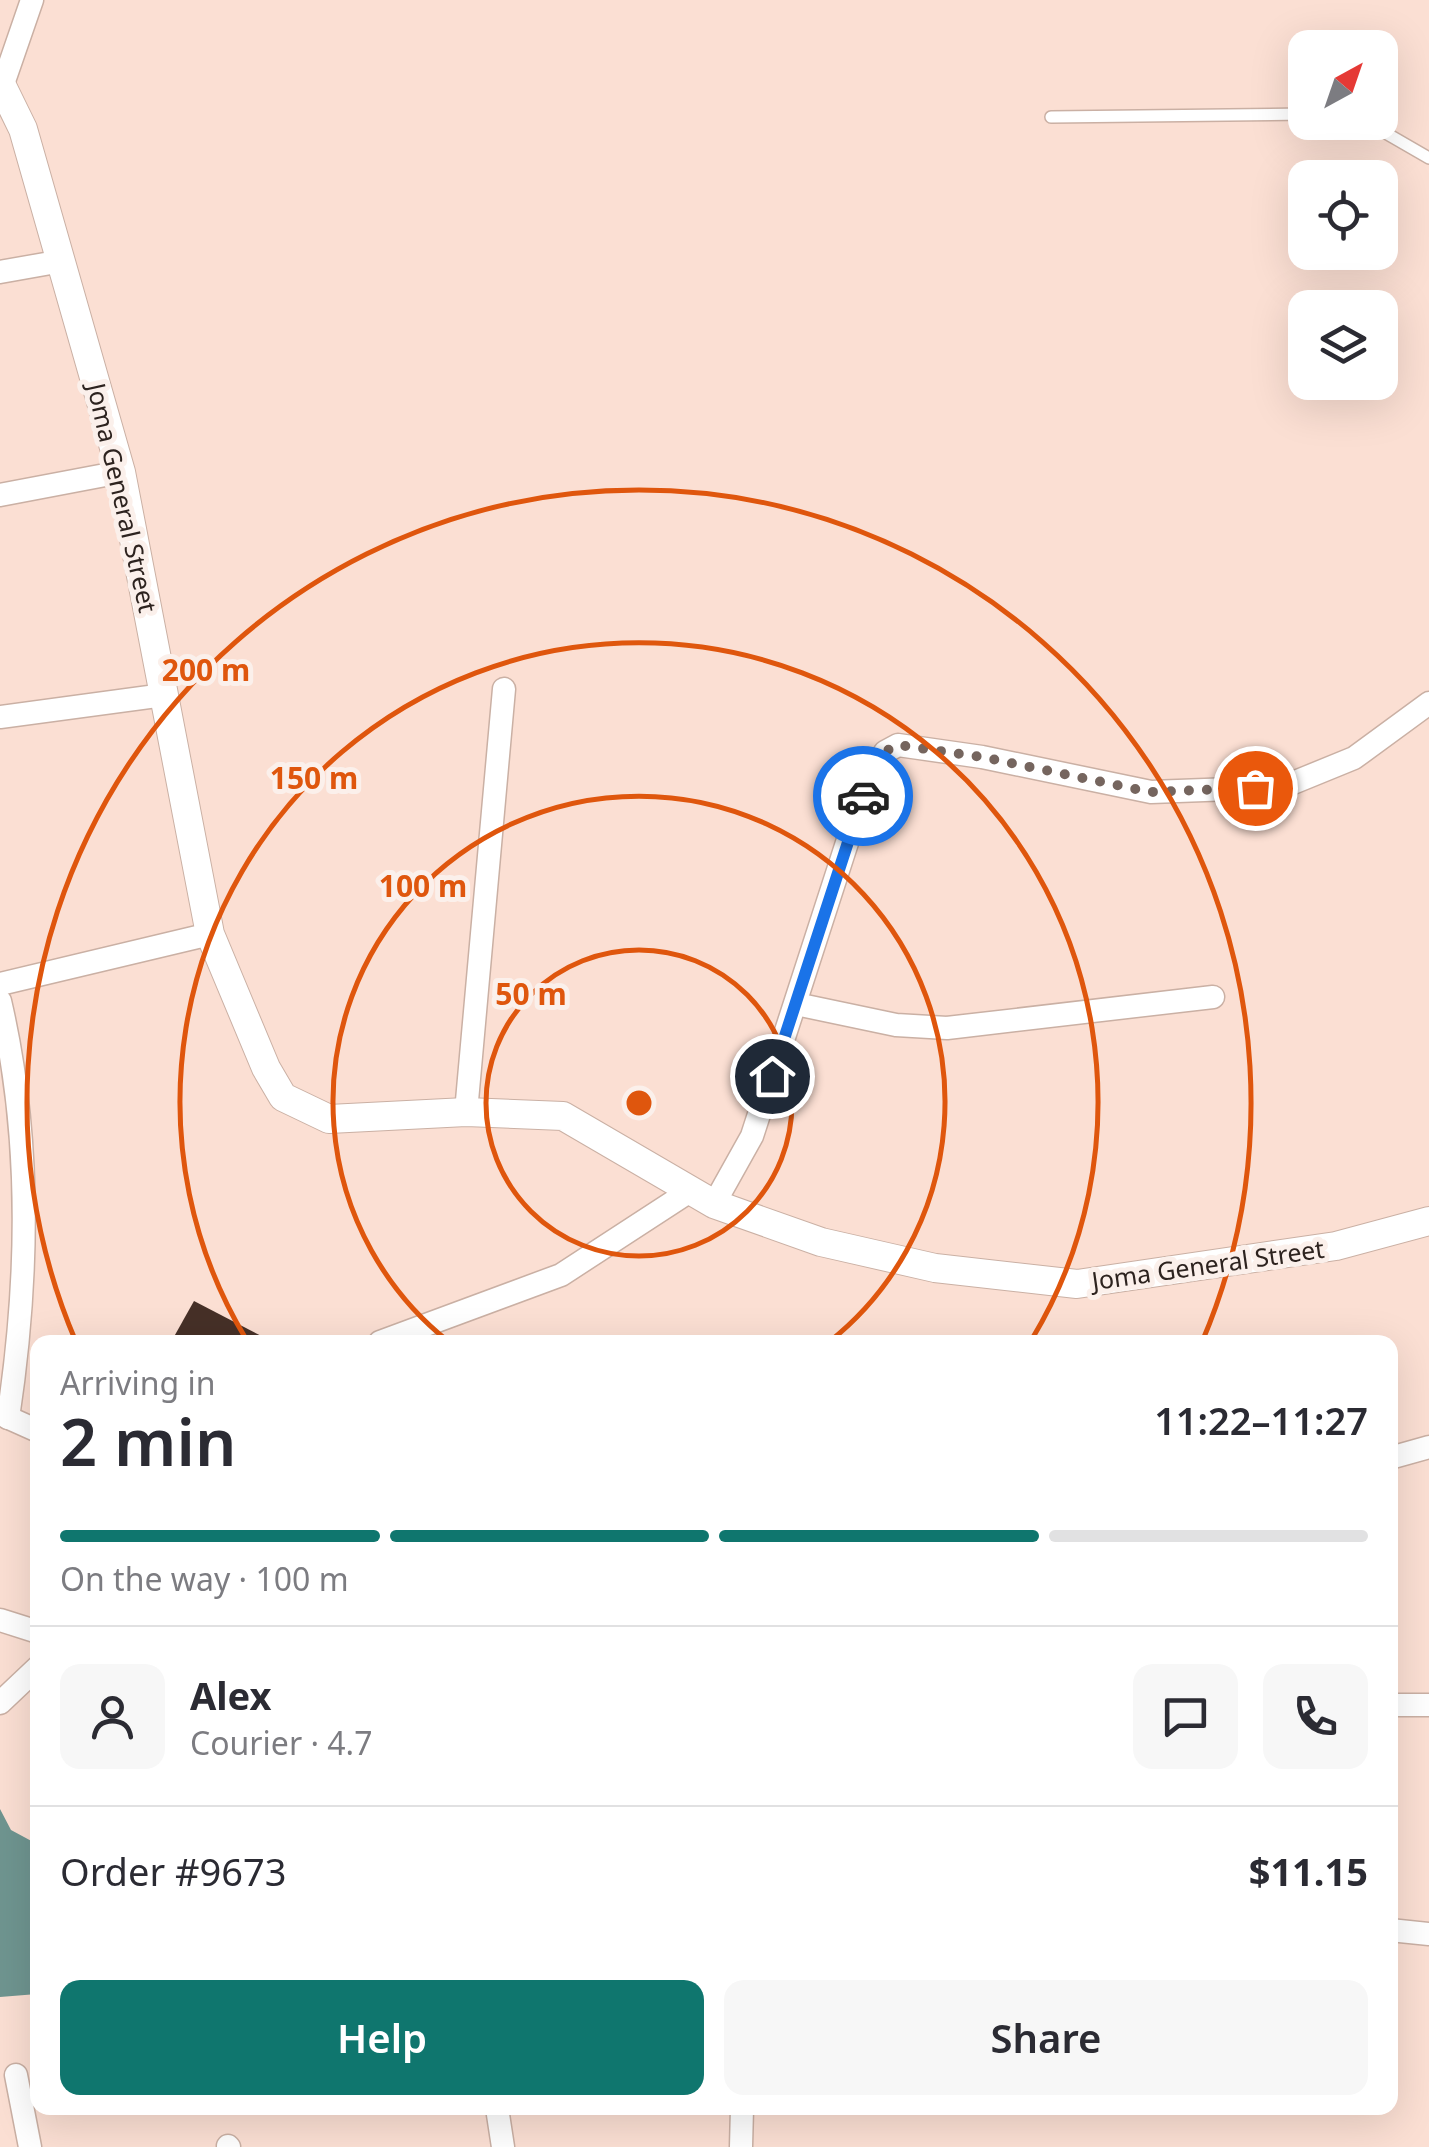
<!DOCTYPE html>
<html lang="en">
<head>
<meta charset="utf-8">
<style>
	:root { --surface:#fff; --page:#f7f7f7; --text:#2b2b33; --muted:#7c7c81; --line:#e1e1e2; --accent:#0f766e }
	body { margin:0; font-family:"Noto Sans",sans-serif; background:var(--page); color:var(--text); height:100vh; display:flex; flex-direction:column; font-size:38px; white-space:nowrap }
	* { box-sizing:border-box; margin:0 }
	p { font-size:32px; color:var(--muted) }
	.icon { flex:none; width:55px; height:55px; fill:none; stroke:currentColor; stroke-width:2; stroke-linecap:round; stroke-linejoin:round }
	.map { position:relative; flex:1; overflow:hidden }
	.panel { position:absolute; left:30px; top:1335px; width:1368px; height:780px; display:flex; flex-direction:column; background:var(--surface); border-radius:20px; box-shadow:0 10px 40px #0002 }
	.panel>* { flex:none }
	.needle { width:65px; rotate:40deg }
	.buttons { position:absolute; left:1288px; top:30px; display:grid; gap:20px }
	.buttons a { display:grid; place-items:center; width:110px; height:110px; border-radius:20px; background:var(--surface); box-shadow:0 10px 40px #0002; font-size:50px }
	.pin { position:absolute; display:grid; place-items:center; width:85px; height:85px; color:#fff; margin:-42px; border:5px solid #fff; border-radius:50%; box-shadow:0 2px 10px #0007 }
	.courier { position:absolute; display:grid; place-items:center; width:100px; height:100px; margin:-50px; border:8px solid #1a73e8; border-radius:50%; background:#fff; color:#222; box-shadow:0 2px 12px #0007 }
	.head em { font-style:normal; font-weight:600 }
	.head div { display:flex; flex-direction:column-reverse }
	.head { display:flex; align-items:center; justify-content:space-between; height:170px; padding:0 30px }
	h1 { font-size:65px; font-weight:600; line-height:75px }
	.bar { display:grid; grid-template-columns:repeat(4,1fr); gap:15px 10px; align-content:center; height:120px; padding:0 30px }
	.bar i { height:12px; border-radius:8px; background:var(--line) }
	.bar .on { background:var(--accent) }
	.bar p { grid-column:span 4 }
	.line { display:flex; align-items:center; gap:25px; padding:0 30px; border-top:2px solid var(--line) }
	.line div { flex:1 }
	.round { display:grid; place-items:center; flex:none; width:105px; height:105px; border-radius:20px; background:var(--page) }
	.primary-button { display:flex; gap:20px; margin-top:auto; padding:20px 30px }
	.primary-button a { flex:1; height:115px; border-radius:20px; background:var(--accent); color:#fff; font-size:40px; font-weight:600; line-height:115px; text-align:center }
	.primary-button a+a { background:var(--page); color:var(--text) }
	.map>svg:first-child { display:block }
	.water { fill:#6f9590 }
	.building { fill:#463027 }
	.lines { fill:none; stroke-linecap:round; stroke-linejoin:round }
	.service-casing { stroke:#cab0a4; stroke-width:14 }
	.minor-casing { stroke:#cab0a4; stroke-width:25 }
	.tertiary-casing { stroke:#cab0a4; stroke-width:30 }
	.service { stroke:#fff; stroke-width:11 }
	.minor { stroke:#fff; stroke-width:22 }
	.tertiary { stroke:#fff; stroke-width:28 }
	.done { stroke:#75655e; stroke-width:10; stroke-dasharray:0 18 }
	.route { stroke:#1a73e8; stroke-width:12 }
	.ring { fill:none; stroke:#df560d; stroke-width:5 }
	.labels { text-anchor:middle; stroke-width:10; stroke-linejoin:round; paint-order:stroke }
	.street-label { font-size:25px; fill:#2d231f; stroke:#fbf0eb }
	.centre { fill:#df560d; stroke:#fbf0eb; stroke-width:5 }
	.ring-label { font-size:30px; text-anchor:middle; font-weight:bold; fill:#df560d; stroke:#fbf0eb; stroke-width:10; stroke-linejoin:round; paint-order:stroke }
</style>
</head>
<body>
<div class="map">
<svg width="1429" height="2147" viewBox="0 0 1429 2147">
	<rect width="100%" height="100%" fill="#fbdfd3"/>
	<polygon class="water" points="0,1809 11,1830 37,1844 37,1994 0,1997"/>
	<polygon class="building" points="194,1301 273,1342 171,1342"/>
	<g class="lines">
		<defs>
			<g id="service">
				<polyline points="1051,117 1305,114"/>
				<polyline points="1347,122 1377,128 1429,158"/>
			</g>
			<g id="minor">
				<polyline points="3,84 32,0"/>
				<polyline points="0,272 62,261"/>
				<polyline points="0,495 121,472"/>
				<polyline points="0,717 164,695"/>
				<polyline points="0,984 210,934"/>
				<path d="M0 1001C32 1138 29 1279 8 1418"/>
				<polyline points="796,1004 896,1025 947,1028 1213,997"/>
				<polyline points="466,1112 504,689"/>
				<polyline points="714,1204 752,1136 867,781 885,752 898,745 982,757 1151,792 1283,787 1354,758 1429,703"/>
				<polyline points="380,1342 561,1275 690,1191"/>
				<polyline points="0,1414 38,1431"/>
				<polyline points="1390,1458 1429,1447"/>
				<polyline points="0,1620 38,1632"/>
				<polyline points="0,1703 38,1667"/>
				<polyline points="1390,1705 1429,1705"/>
				<polyline points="1390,1930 1429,1934"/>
				<polyline points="16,2075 30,2147"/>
				<polyline points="497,2108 503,2147"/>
				<polyline points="228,2146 229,2147"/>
				<polyline points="741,2147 742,2108"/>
			</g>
			<polyline id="tertiary" points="0,82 23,129 121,472 210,934 266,1068 283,1097 329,1119 466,1112 563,1116 714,1204 821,1242 935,1268 1077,1284 1336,1246 1429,1221"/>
		</defs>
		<use href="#service" class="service-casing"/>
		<use href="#minor" class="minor-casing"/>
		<use href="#tertiary" class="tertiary-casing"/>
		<use href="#service" class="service"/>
		<use href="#minor" class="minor"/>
		<use href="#tertiary" class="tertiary"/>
	</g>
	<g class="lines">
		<polyline class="done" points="863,796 876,764 884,752 898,745 982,757 1150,792 1255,788"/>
		<polyline class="route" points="772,1076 863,796"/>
	</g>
	<g class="ring">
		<circle cx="639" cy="1103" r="153"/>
		<path d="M449 1342A306 306 0 1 1 829 1342"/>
		<path d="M246 1339A459 459 0 1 1 1032 1339"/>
		<path d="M76 1342A612 612 0 1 1 1202 1342"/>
	</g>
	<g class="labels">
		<g class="street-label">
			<text transform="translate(122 498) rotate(77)" y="9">Joma General Street</text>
			<text transform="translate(1208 1265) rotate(-8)" y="9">Joma General Street</text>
		</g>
	</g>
	<circle cx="639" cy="1103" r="15" class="centre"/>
	<g class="ring-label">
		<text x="206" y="681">200 m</text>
		<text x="314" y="789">150 m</text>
		<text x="423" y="897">100 m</text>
		<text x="531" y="1005">50 m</text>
	</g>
</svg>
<div class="buttons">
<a><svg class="needle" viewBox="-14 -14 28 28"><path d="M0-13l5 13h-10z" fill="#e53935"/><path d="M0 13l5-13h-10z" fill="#7c7c81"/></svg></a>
<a><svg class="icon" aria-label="locate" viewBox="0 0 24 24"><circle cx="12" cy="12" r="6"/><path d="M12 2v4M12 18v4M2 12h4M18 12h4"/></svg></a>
<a><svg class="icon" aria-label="layers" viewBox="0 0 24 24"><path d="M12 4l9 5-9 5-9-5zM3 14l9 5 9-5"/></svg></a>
</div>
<div class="pin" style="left:1255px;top:788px;background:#ea580c"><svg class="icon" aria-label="bag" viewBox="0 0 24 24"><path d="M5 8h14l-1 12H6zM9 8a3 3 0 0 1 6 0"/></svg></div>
<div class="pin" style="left:772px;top:1076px;background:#1f2937"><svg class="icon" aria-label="home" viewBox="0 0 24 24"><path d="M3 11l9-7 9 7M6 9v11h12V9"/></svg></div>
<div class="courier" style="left:863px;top:796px"><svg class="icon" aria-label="car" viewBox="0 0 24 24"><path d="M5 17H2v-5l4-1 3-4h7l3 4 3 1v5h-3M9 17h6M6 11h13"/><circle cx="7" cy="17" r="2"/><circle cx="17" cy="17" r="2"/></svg></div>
<section class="panel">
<div class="head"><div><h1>2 min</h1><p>Arriving in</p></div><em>11:22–11:27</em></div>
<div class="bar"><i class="on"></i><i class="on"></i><i class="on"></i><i></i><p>On the way · 100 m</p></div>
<div class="line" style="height:180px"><a class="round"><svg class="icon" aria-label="person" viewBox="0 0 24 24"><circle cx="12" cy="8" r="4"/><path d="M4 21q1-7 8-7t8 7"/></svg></a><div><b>Alex</b><p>Courier · 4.7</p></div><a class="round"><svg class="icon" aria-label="chat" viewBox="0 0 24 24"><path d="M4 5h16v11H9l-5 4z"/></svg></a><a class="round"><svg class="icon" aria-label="phone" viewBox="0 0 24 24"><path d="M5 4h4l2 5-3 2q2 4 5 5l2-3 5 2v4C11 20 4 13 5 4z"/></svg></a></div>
<div class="line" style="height:130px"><div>Order #9673</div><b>$11.15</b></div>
<div class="primary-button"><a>Help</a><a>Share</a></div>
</section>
</div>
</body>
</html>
